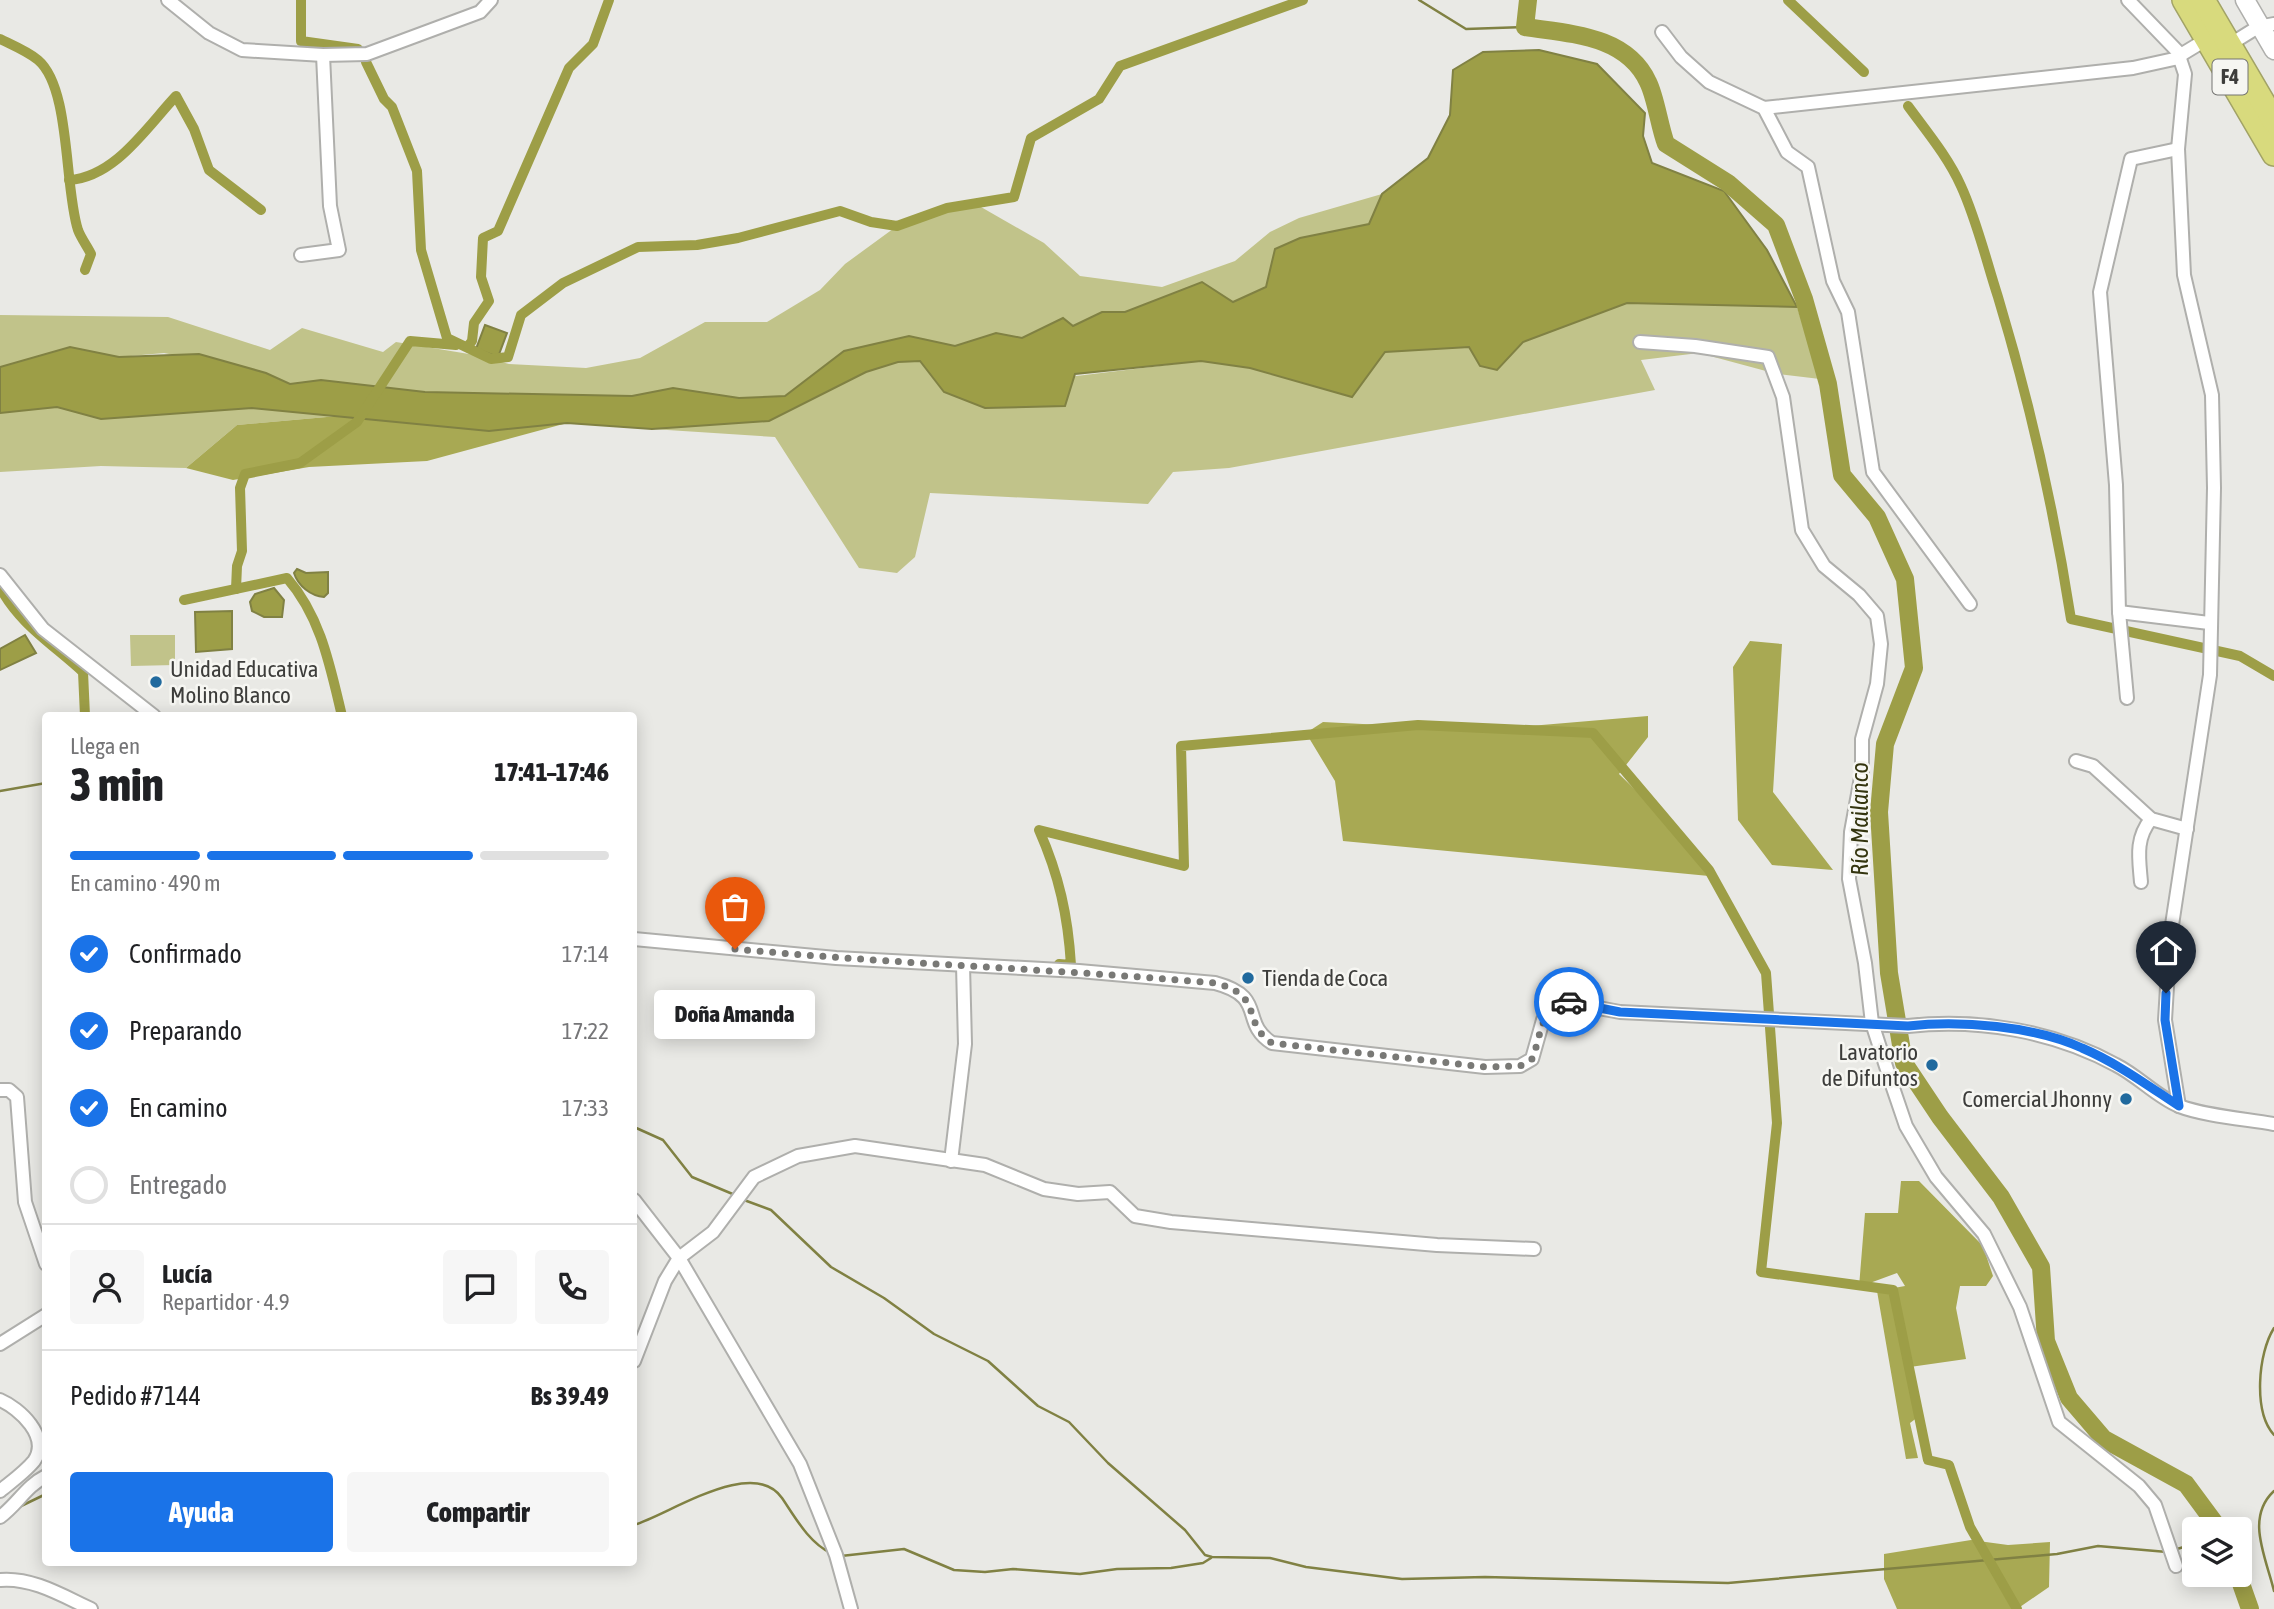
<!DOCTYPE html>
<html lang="es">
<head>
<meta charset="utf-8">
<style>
	:root { --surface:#fff; --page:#f6f6f6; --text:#202124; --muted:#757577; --line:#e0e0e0; --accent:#1a73e8 }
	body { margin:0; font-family:"Asap Condensed",sans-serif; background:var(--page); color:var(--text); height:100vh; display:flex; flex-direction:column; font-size:26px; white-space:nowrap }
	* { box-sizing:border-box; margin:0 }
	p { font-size:23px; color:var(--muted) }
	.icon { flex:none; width:38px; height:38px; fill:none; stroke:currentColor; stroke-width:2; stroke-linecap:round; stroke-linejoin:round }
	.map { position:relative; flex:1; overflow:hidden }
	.sheet { position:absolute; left:42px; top:712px; width:595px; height:854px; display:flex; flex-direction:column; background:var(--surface); border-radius:7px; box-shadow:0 4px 18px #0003 }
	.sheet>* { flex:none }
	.controls { position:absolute; left:2182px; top:1517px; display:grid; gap:14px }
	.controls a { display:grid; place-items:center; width:70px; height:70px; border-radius:7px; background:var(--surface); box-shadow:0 4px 18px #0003; font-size:35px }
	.pin { position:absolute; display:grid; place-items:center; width:60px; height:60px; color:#fff; margin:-72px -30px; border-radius:50% 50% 50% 0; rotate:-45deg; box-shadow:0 0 7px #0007 }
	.pin .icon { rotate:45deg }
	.courier { position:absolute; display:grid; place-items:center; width:70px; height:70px; margin:-35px; border:5px solid #1a73e8; border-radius:50%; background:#fff; color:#222; box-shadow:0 2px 9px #0007 }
	.bubble { position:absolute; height:49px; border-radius:7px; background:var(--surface); box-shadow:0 4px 18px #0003; font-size:23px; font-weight:800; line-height:49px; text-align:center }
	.overview em { font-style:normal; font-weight:800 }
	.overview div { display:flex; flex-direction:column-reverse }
	.overview { display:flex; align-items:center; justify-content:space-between; height:119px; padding:0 28px }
	h1 { font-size:46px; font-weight:800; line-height:52px }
	.bar { display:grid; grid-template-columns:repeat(4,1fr); gap:10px 7px; align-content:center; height:84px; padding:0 28px }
	.bar i { height:9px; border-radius:5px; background:var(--line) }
	.bar .selected { background:var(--accent) }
	.bar p { grid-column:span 4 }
	.line { display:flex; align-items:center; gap:18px; padding:0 28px; border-top:2px solid var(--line) }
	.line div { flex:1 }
	.round { display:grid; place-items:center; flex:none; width:74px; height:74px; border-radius:7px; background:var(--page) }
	ol { padding:0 28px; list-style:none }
	li { display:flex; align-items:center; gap:21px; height:77px }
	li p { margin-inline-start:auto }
	li .icon { padding:7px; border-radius:50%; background:var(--accent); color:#fff; stroke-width:4 }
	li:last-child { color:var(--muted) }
	li i { width:38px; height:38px; border:4px solid var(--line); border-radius:50% }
	.action { display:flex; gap:14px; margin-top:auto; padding:14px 28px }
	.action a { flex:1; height:80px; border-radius:7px; background:var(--accent); color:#fff; font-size:28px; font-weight:800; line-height:80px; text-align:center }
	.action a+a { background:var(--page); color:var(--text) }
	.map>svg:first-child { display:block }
	.green { fill:#c1c38a }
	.forest { fill:#a8a953 }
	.water { fill:#9d9e47; stroke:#808143; stroke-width:2 }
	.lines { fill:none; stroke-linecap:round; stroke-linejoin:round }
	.stream { stroke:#808143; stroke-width:2.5 }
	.canal { stroke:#9d9e47; stroke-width:10 }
	.river { stroke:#9d9e47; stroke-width:18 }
	.street-casing { stroke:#afafac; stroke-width:16 }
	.secondary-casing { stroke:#afafac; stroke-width:21 }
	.highway-casing { stroke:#a2a366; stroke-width:26 }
	.street { stroke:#fff; stroke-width:12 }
	.secondary { stroke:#fff; stroke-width:18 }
	.highway { stroke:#d8da7d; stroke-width:23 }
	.done { stroke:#797976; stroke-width:7; stroke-dasharray:0 12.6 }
	.route { stroke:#1a73e8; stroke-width:9 }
	.poi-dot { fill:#216a9e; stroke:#f6f6f2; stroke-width:2.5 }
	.labels { text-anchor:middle; stroke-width:5; stroke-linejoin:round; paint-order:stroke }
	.shield { fill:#f6f6f2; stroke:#747472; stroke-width:2 }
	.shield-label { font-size:21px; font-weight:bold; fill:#3d3d3b }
	.poi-label { font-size:23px; fill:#3d3d3b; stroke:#f6f6f2; text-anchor:start }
	.water-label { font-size:24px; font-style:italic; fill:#34350f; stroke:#f6f6f2 }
</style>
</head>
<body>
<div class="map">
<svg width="2274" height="1609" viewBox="0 0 2274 1609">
	<rect width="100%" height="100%" fill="#e9e9e5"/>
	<g class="green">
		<polygon points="1382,194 1369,224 1300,238 1266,287 1233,302 1202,282 1125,312 1102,312 1073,326 1063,318 1022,338 996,333 955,346 909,336 810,380 786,396 739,398 673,388 632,396 425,392 321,380 290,384 266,373 164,353 119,357 70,347 0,367 0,315 168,317 270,350 302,328 383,352 396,342 475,355 509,364 586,368 640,358 705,322 767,322 820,290 845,264 897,226 947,208 974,203 1044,243 1080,276 1162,287 1235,261 1270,232 1299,218"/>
		<polygon points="1627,303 1797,307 1820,379 1777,374 1699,353 1641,360 1655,390 1229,468 1173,472 1148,504 930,493 915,557 897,573 859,568 775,437 652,429 769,421 866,372 898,362 920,361 944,392 1201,361 1250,368 1385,352 1469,347 1480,366 1497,370 1523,342"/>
		<polygon points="57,407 101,419 252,408 349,415 237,425 186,468 101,466 0,472 0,413"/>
		<polygon points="130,635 175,635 175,665 131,666"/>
	</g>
	<g class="forest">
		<polygon points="349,415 489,431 567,423 427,461 309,467 233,480 186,468 237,425"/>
		<polygon points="1750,641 1782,644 1773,792 1833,870 1772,865 1738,820 1733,667"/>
		<polygon points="1648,716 1648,737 1619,774 1655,809 1709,876 1343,841 1335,781 1306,733 1323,722 1482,730"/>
		<polygon points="1901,1181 1919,1181 1983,1246 1993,1276 1986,1286 1960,1286 1956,1308 1966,1359 1910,1367 1918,1417 1910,1423 1918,1458 1906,1459 1877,1291 1905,1286 1897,1273 1859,1287 1865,1213 1898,1213"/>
		<polygon points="1971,1540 2008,1545 2050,1542 2049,1587 2017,1609 1897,1609 1884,1579 1884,1554"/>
	</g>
	<g class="water">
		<polygon points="1539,50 1597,64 1645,113 1643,136 1652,163 1724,191 1767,250 1797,307 1627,303 1523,342 1497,370 1480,366 1469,347 1385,352 1352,397 1250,368 1201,361 1075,374 1065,406 985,408 944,392 920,361 898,362 866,372 769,421 652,429 567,423 489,431 252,408 101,419 57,407 0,413 0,367 70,347 119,357 199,354 266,373 290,384 321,380 425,392 632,396 673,388 739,398 785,396 844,351 909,336 955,346 996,333 1022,338 1063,318 1073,326 1102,312 1125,312 1202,282 1233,302 1266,287 1275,249 1300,238 1369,224 1382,194 1428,158 1450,115 1453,70 1483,52"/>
		<polygon points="485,325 507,333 498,357 476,349"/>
		<path d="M297 569 306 573 328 572V593L324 597C311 596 298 586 294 573Z"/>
		<polygon points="274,588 284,600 282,617 264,617 252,611 250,602 255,594"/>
		<polygon points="232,611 232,649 196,652 195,612"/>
		<polygon points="25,635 36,653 0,670 0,649"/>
	</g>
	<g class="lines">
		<g class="stream">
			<polyline points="1419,0 1466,29 1525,27"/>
			<polyline points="0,791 46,783"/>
			<polyline points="634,1127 663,1140 692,1177 735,1195"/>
			<polyline points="744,1200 771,1210 831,1267 884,1298 934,1334 988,1361 1038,1406 1069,1422 1108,1463 1185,1530 1205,1555 1212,1557 1270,1558 1306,1567 1402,1579 1485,1577 1728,1583 2057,1554 2098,1546 2167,1552"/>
			<path d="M2274 1328C2258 1353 2253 1412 2274 1435"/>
			<path d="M2274 1491C2245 1518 2266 1557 2274 1591"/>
			<polyline points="19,1507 46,1494"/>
			<path d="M634 1525C670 1514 753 1456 782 1498 795 1517 809 1543 831 1553"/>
			<polyline points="2177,1549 2194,1544"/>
			<polyline points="841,1556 904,1549 954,1570 985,1572 1013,1569 1080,1574 1117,1569 1171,1568 1203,1563 1211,1558"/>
		</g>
		<g class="canal">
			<polyline points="301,0 301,41 358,49"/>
			<polyline points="1788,0 1864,72"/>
			<path d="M0 39C12 45 27 51 38 60 71 88 64 187 78 230 81 238 87 246 91 254L85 270"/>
			<polyline points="366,62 384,99 392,107 417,171 421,250 447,338 491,359 508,357 521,315 563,283 638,247 697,245 738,238 840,211 871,222 897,226 947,208 1014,197 1031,138 1099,99 1120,66 1303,0"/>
			<path d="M1908 106C1927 132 1948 157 1961 186 1977 221 1986 260 1998 297 2030 403 2054 510 2071 619L2240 656 2274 676"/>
			<path d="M69 180C115 177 146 128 176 96L194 129 209 170 261 210"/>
			<polyline points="468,346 472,341 474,323 489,301 481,277 483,238 498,231 569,68 593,44 609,0"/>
			<path d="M0 587C18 623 54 645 83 672L85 716"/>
			<polyline points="236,589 237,566 242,551 240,488 245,474 300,463 357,422 410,341 456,345"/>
			<path d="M184 600 287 578C321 617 330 666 342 716"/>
			<path d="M1059 964 1071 965C1068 916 1059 875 1039 830L1184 866 1181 746 1418 725 1593 733 1709 870 1766 973 1777 1123 1761 1272 1893 1290 1928 1460 1949 1465 1970 1527 2017 1609"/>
		</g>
		<g class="river">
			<path d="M1528 0 1525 27C1570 34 1626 35 1648 82 1656 98 1659 125 1666 144L1728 183 1776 225 1804 299 1828 384 1842 475 1877 517 1905 579 1914 668 1885 744 1879 812 1889 973 1904 1063 1940 1117 2001 1197 2041 1267 2046 1341 2069 1398 2104 1439 2186 1484 2220 1530"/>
			<polyline points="2238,1575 2250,1609"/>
		</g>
		<defs>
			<g id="street">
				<polyline points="168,0 209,33 242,50 323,55 367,54 480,12 491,0"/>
				<polyline points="2128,0 2181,55 2180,59 2185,74 2178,149 2184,275 2212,395 2214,488 2210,675 2170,938 2165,1020 2179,1106"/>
				<polyline points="1662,32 1681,57 1709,82 1764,108 1787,152 1808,167 1833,281 1848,312 1873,472 1970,604"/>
				<polyline points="2229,45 2258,27 2274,24"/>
				<polyline points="1764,108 2133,68 2174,59 2207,39"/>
				<polyline points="301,255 339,250 330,206 323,55"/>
				<polyline points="1640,342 1695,346 1768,357 1783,397 1802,530 1824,566 1859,595 1877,616 1881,644 1877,684 1862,739 1862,772 1851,832 1849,879 1865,963 1872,1023 1891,1082 1906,1126 1936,1177 1984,1234 2020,1307 2059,1422 2139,1486 2155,1505 2176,1566"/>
				<polyline points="0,575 43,629 154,716"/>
				<polyline points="2119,612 2209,623"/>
				<polyline points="2127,698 2119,612 2116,485 2100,292 2131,159 2178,149"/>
				<polyline points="2076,761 2093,766 2151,819 2187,829"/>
				<path d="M2141 882C2139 858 2135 839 2151 819"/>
				<path d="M634 939 836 958 1079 971 1215 983C1268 997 1239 1022 1272 1043L1485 1067 1520 1066 1532 1059 1543 1020 1551 1008 1567 1002 1620 1012 1908 1026C1978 1018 2054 1031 2116 1065 2138 1076 2157 1097 2179 1106 2205 1116 2246 1119 2274 1124"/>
				<polyline points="0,1090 9,1090 17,1097 25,1202 46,1264"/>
				<polyline points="951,1161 965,1044 963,965"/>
				<polyline points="634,1200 679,1258 800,1464 836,1555 851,1609"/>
				<polyline points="0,1344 46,1315"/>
				<polyline points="634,1361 665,1281 679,1258 713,1232 754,1177 798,1156 855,1146 985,1165 1044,1189 1078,1194 1110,1192 1135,1216 1171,1222 1437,1245 1534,1249"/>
				<path d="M0 1400C19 1408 51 1437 34 1461 25 1472 11 1482 0 1491"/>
				<path d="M0 1517C17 1505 26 1486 46 1476"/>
				<path d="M0 1580C32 1577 63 1596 91 1609"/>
			</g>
			<polyline id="secondary" points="2245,0 2274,50"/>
			<g id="highway">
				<polyline points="2184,0 2274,154"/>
				<polyline points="2203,0 2274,121"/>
			</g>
		</defs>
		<use href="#street" class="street-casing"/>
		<use href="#secondary" class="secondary-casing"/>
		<use href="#highway" class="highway-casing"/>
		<use href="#street" class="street"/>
		<use href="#secondary" class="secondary"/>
		<use href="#highway" class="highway"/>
	</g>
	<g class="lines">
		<path class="done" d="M735 949C895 964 1055 969 1215 983 1266 996 1240 1022 1272 1043L1485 1067 1520 1066 1532 1059C1542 1035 1539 1007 1569 1002"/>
		<path class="route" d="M1569 1002 1620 1012 1908 1026C1960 1020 2034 1026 2082 1048 2117 1063 2147 1085 2179 1106L2165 1020 2166 993"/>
	</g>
	<g class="poi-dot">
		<circle cx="156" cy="682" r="7"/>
		<circle cx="1248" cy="978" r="7"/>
		<circle cx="1932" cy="1065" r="7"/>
		<circle cx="2126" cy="1099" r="7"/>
	</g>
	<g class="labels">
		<rect class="shield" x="2212.5" y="59.5" width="35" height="35" rx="5"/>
		<g class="shield-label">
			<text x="2230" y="84">F4</text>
		</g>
		<g class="poi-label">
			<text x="170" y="677">Unidad Educativa<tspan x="170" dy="26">Molino Blanco</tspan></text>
			<text x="1262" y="986">Tienda de Coca</text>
			<text x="1918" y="1060" text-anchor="end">Lavatorio<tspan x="1918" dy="26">de Difuntos</tspan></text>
			<text x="2112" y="1107" text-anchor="end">Comercial Jhonny</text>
		</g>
		<g class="water-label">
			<text transform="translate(1860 819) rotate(-90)" y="8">Río Mailanco</text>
		</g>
	</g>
</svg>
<div class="controls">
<a><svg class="icon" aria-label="layers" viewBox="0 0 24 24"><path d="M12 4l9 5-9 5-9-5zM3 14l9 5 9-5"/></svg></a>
</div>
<div class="pin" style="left:735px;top:949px;background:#ea580c"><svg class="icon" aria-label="bag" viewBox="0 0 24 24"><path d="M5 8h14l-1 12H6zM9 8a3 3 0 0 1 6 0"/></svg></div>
<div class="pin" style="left:2166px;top:993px;background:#1f2937"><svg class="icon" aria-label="home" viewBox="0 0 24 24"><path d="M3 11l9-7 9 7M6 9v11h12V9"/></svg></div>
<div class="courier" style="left:1569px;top:1002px"><svg class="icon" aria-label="car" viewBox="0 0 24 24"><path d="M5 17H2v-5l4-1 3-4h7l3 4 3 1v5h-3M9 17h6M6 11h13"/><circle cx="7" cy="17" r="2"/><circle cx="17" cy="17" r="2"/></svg></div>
<div class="bubble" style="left:654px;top:990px;width:161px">Doña Amanda</div>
<section class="sheet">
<div class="overview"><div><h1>3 min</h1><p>Llega en</p></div><em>17:41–17:46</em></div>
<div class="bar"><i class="selected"></i><i class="selected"></i><i class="selected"></i><i></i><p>En camino · 490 m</p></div>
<ol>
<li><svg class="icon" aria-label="check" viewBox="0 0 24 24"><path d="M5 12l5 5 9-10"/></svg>Confirmado<p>17:14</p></li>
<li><svg class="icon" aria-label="check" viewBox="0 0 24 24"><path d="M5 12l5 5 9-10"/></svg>Preparando<p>17:22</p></li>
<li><svg class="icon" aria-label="check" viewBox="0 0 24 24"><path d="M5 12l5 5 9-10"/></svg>En camino<p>17:33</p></li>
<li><i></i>Entregado</li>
</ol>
<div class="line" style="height:126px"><a class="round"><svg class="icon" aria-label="person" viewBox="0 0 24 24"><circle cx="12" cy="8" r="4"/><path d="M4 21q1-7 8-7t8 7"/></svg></a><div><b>Lucía</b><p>Repartidor · 4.9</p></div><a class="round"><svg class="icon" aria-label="chat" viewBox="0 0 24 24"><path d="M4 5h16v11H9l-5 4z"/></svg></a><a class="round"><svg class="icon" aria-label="phone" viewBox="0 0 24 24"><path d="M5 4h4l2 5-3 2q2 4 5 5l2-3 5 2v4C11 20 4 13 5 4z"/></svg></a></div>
<div class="line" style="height:91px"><div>Pedido #7144</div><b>Bs 39.49</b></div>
<div class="action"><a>Ayuda</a><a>Compartir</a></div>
</section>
</div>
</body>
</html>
